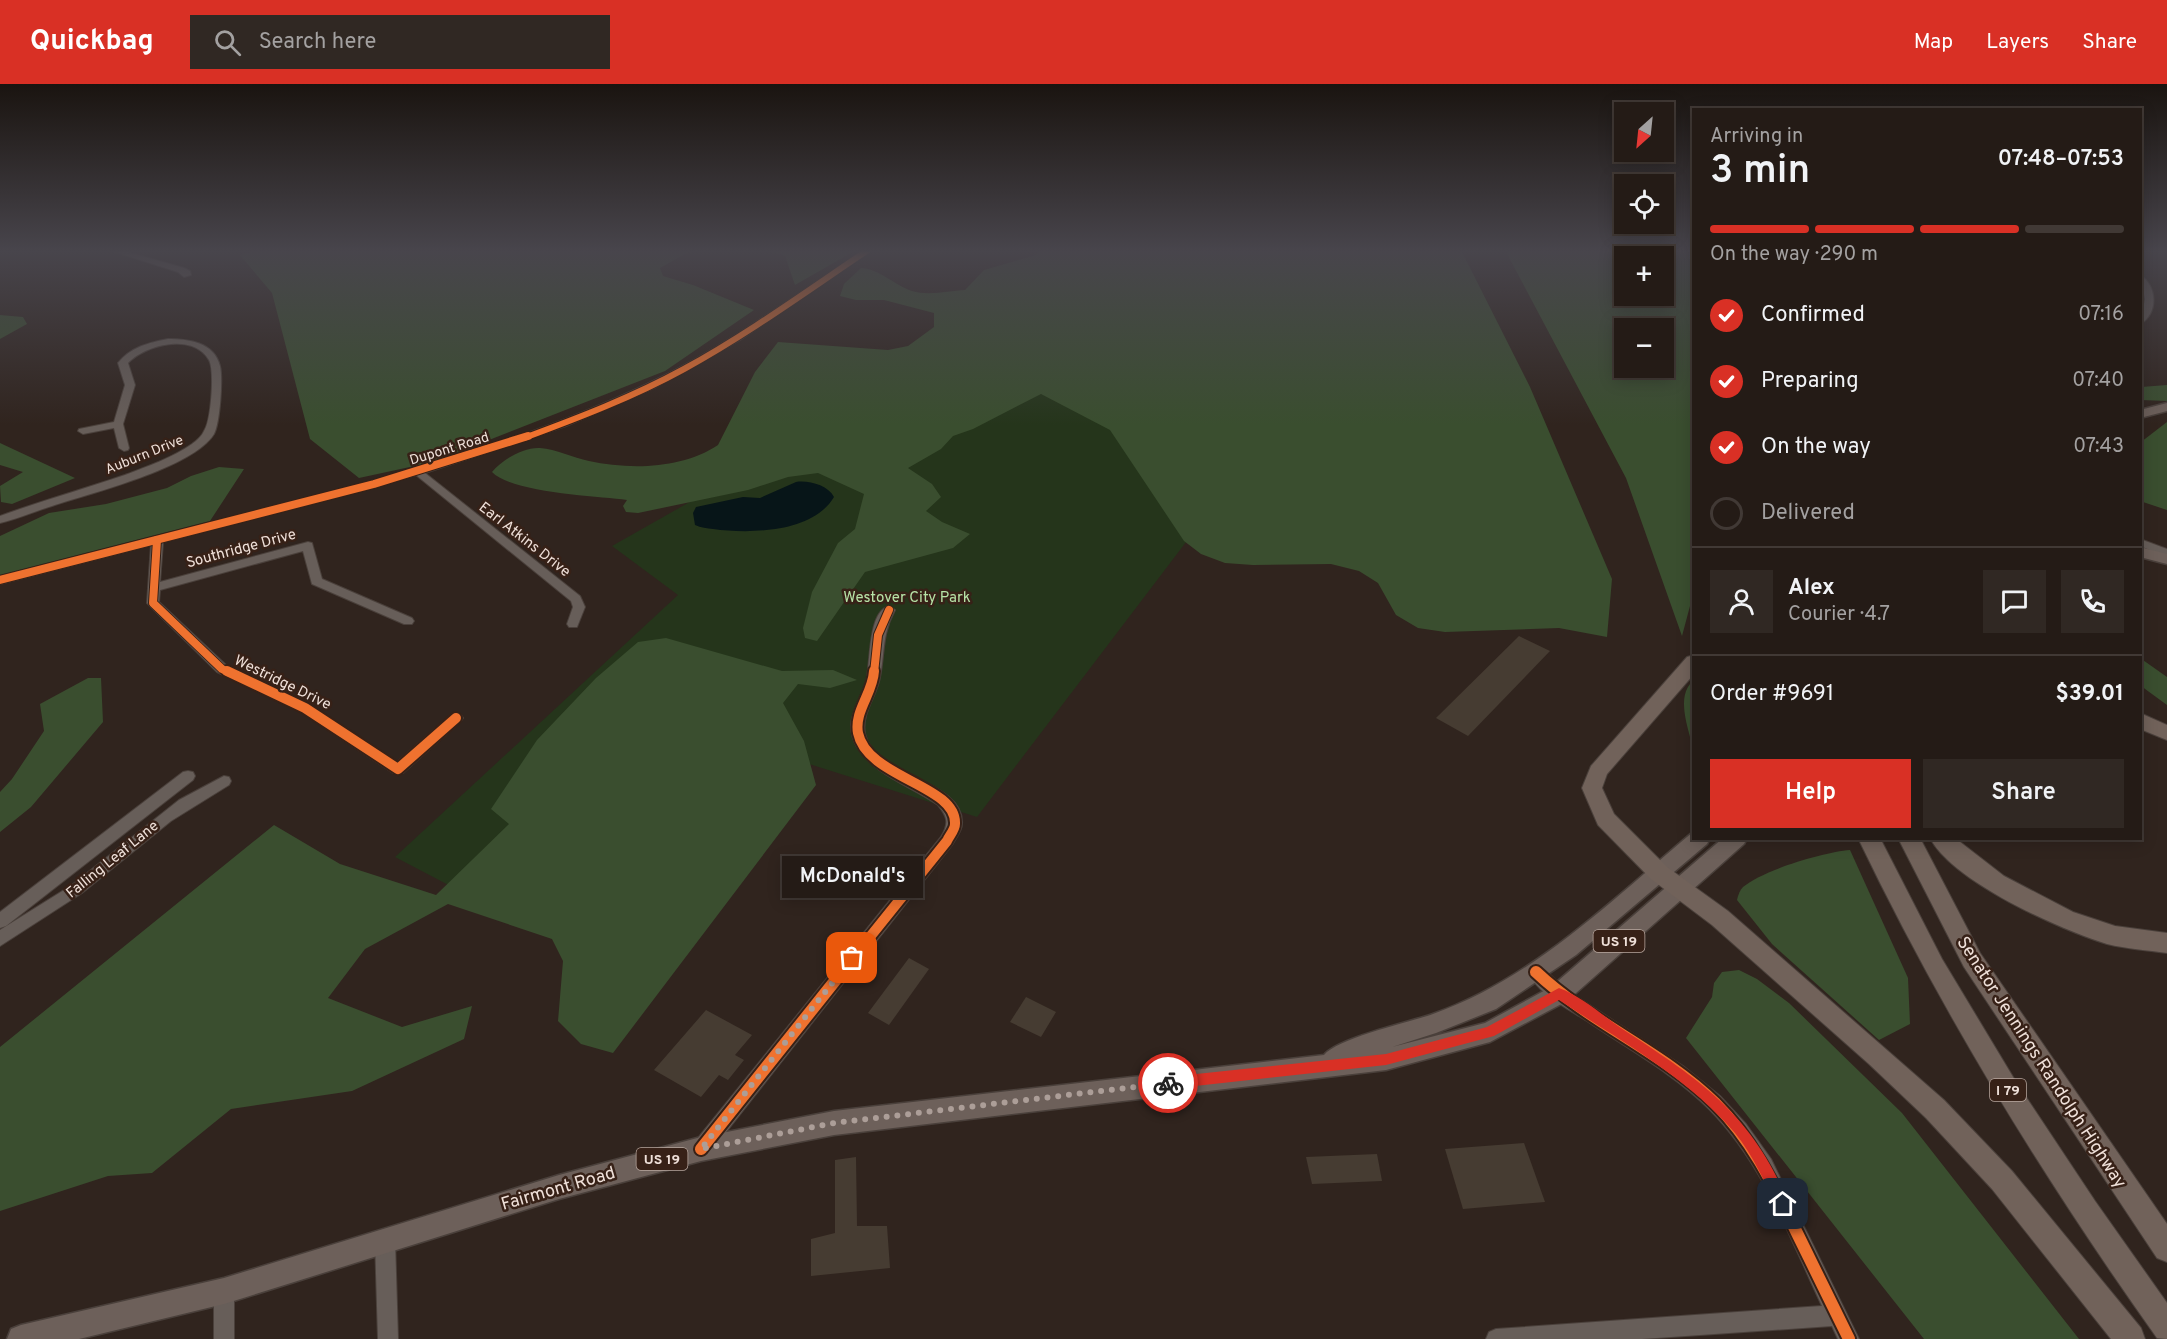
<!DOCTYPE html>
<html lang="en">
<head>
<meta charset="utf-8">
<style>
	:root { --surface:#241b16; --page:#302823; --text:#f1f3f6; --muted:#a3a1a1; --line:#413935; --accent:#d93025 }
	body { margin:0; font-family:Overpass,sans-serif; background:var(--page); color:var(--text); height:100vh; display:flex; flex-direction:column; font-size:22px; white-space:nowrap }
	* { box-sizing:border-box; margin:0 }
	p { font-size:20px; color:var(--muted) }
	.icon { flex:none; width:33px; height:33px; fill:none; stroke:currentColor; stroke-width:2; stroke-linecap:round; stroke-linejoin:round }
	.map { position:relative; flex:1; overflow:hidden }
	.side { position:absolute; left:1692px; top:24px; width:450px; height:732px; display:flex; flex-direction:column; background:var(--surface); border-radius:0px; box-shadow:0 3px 15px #0003,0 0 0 2px var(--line) }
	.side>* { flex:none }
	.needle { width:39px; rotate:207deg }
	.tools { position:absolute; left:1614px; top:18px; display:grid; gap:12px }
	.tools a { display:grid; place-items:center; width:60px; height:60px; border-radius:0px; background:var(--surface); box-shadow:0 3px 15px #0003,0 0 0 2px var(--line); font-size:30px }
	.pin { position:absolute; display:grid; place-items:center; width:51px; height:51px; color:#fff; margin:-26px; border-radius:12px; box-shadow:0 3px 9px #0006 }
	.courier { position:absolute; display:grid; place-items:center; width:60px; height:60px; margin:-30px; border:4px solid #d93025; border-radius:50%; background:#fff; color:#222; box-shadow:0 2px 8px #0007 }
	.bubble { position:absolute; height:42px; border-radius:0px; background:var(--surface); box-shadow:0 3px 15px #0003,0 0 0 2px var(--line); font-size:20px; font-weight:600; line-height:42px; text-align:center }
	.head em { font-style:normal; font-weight:600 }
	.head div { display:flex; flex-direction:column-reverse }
	.head { display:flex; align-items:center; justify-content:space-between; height:102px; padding:0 18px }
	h1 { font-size:39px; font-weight:600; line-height:45px }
	.bar { display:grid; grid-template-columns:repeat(4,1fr); gap:9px 6px; align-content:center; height:72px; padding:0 18px }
	.bar i { height:8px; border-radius:4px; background:var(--line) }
	.bar .current { background:var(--accent) }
	.bar p { grid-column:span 4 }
	.line { display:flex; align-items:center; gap:15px; padding:0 18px; border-top:2px solid var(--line) }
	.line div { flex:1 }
	.round { display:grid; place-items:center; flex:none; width:63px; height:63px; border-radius:0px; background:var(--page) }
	ol { padding:0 18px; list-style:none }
	li { display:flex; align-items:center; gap:18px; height:66px }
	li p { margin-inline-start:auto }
	li .icon { padding:6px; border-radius:50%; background:var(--accent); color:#fff; stroke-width:4 }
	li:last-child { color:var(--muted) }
	li i { width:33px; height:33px; border:3px solid var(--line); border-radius:50% }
	.button { display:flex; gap:12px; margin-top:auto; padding:12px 18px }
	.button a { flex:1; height:69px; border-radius:0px; background:var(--accent); color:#fff; font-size:24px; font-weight:600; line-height:69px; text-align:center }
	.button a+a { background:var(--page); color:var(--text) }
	header { display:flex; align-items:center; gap:36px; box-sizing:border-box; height:84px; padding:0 30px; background:var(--accent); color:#fff }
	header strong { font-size:28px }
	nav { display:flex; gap:33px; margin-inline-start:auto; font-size:21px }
	.search { width:420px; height:54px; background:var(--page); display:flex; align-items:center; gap:15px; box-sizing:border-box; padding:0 21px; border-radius:0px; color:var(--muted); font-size:22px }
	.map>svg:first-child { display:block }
	.green { fill:#25351b }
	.forest { fill:#3a4e2f; fill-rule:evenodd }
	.water { fill:#071518 }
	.building { fill:#463c32 }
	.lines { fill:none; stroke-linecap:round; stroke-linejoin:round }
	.minor-casing { stroke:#4a403b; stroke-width:2 }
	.major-casing { stroke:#4a403b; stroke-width:3 }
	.highway-casing { stroke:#4a403b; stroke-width:2 }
	.minor { fill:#675e59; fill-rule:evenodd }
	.major { fill:#6d605a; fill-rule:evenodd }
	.highway { fill:#71625a; fill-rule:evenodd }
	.cycleway-far3-casing { stroke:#372117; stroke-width:8 }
	.cycleway-far2-casing { stroke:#372117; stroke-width:10 }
	.cycleway-far1-casing { stroke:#372117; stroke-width:14 }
	.cycleway-casing { stroke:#372117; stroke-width:16 }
	.cycleway-far3 { stroke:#ef722f; stroke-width:6 }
	.cycleway-far2 { stroke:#ef722f; stroke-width:8 }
	.cycleway-far1 { stroke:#ef722f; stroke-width:10 }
	.cycleway { stroke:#ef722f; stroke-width:12 }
	.route { fill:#d93025 }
	.done { stroke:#ac9e98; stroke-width:6; stroke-dasharray:0 10.8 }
	.labels { text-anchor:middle; stroke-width:5; stroke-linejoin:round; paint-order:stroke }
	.far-street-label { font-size:14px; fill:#efe0d9; stroke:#372117 }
	.shield { fill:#372117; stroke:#b8a79f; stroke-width:1.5 }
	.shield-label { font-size:14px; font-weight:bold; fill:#efe0d9 }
	.street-label { font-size:15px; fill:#efe0d9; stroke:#372117 }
	.park-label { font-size:15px; fill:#b7e3a7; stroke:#372117 }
	.near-street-label { font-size:18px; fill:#efe0d9; stroke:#372117 }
</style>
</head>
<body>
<header>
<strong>Quickbag</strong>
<div class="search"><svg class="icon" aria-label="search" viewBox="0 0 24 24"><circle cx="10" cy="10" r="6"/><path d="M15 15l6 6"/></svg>Search here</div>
<nav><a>Map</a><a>Layers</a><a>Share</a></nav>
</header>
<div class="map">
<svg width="2167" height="1255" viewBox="0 0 2167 1255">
	<rect width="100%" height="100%" fill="#30241e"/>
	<polygon class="green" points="972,258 1326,274 977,733 749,661 569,864 395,773 678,511 612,462"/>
	<g class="forest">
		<polygon points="257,166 702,166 687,169 660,184 663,192 693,201 754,226 665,287 433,378 359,394 310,355 272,209 240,171"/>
		<polygon points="765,166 856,166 795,201 785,172"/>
		<path d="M1038 166H1461L1530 303 1612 495 1607 553 1559 544 1445 548 1418 544 1396 531 1378 499 1359 487 1331 480 1253 481 1225 479 1201 470 1184 457 1110 346 1041 310 973 345 953 352 941 365 908 384 932 400 941 413 926 427 942 438 970 450 953 464 865 488 817 557 805 554 803 544 812 508 838 459 855 445 864 410 818 389 788 393 748 406 638 429 626 428 623 422 627 416C597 412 512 409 492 388 502 376 523 363 540 364 556 365 573 374 589 377 630 386 682 385 718 361L755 288 778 258 888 266 908 262 934 243V229L884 216H856L840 212 844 200 861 184C880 185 894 201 912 207 928 212 949 207 965 206L984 186 1036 171Z"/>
		<path d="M1505 166H1693L1694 507 1682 552 1626 394ZM1624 172H1664V212H1624ZM1624 244H1664V284H1624Z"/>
		<polygon points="0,231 23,233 27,240 0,255"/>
		<polygon points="2167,301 2167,317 2141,316 2141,303"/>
		<polygon points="2167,338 2167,426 2140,417 2141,358"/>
		<polygon points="0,359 75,394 12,420 1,418 0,402 23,388 0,381"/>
		<polygon points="219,383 244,385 210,437 0,491 0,452 49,429 106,420 167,404 191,392"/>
		<polygon points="666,554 782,587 833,586 857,596 830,604 798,600 783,619 804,657 816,701 613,969 581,960 558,937 563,877 552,855 448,820 365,865 328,914 402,943 472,922 464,955 352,1007 231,1025 152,1089 108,1092 0,1127 0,963 274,741 340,780 436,811 509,740 491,725 537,656 596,594 638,558"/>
		<polygon points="2140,574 2167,593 2167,621 2141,602"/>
		<polygon points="88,594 101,594 103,638 31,723 0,748 0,708 12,695 44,647 40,620"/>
		<path d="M1693 597V665C1689 645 1675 612 1693 597Z"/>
		<path d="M1850 766 1908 894 1910 940 1879 956 1772 860 1737 816C1738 811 1740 806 1743 803 1763 786 1824 768 1850 766Z"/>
		<polygon points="1739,886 1757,895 1789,919 1902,1029 2079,1255 1924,1255 1686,954 1712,913 1714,899 1722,888"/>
	</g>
	<path class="water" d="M796 398C808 396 828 401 834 413 813 449 749 450 713 445 707 444 701 444 695 441L693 429 696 423 743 413 760 414Z"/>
	<g class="building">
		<polygon points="1519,552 1550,567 1468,652 1436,634"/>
		<polygon points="909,874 929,885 889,941 868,929"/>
		<polygon points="1026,913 1056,928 1041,953 1010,938"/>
		<polygon points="706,926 752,951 735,971 744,976 728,996 719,991 701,1013 654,986"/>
		<polygon points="1524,1059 1545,1118 1463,1125 1445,1065"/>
		<polygon points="1377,1070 1382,1097 1312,1100 1306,1073"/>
		<polygon points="856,1073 857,1142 887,1142 890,1184 811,1192 811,1155 835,1149 835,1076"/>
	</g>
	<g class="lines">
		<defs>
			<g id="minor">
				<polygon points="109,166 121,166 184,184 190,187 191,191 184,193 178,188"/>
				<path d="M863 166H872L740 256 656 303 566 342 425 389 580 512 585 523 577 543H569L567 540 573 523 571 517 416 391 163 458 160 498 308 458 312 459 322 495 412 534 414 537 412 540H404L312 500 303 467 160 506 159 518 227 582 310 621 397 678 451 631H461L463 634 461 637 403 689H393L300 627 217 588 147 519 151 461 0 500V492C94 469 187 445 281 421 406 389 532 355 649 299 725 263 793 213 863 166Z"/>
				<path d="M2140 191C2157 201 2159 230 2140 240L2145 215Z"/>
				<path d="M168 255C188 255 214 258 220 282 223 294 220 339 214 350 193 384 91 409 52 422 35 427 18 435 0 439V432C41 417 84 405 125 391 148 382 172 374 192 360 196 357 202 352 204 347 211 337 215 287 209 276 193 248 145 261 128 279L135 301 123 340 129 364 128 366 124 367 119 364 114 344 83 350 78 347 79 345 114 338 125 301 118 279C131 263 148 259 168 255Z"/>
				<polygon points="2140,455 2167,465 2167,473 2140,462"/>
				<path d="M889 522 895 526C882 550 885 567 880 593 877 612 861 629 865 650 874 693 965 696 962 740 962 747 955 755 952 761L708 1071 701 1074 694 1071 692 1065 694 1059 941 753C949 740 948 733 938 721 911 702 876 692 857 663 853 656 851 649 851 641 852 626 862 612 866 598 871 581 867 528 889 522Z"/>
				<polygon points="188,687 193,688 195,692 193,696 6,842 0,844 0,828 183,688"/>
				<polygon points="224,692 229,693 231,697 229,701 171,737 82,809 0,862 0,846 72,801 179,716"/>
				<path d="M1536 881 1542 883 1565 905 1683 982 1720 1012 1746 1040 1771 1075 1859 1255H1838L1832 1242 1642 1255H1486L1489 1248 1496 1245 1822 1222C1790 1154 1763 1079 1709 1025 1674 990 1628 965 1587 937 1567 924 1538 910 1528 888L1530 883Z"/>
				<polygon points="385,1146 392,1149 395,1156 398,1255 378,1255 375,1156 378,1149"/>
				<polygon points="224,1197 231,1200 234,1207 234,1255 214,1255 214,1207 217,1200"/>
			</g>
			<g id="major">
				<polygon points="2167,319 2167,327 2140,334 2140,326"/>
				<polygon points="2140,463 2167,470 2167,480 2140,473"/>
				<path d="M1693 748 1694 754H1710L1707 760 1576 871 1496 925 1436 949 1392 963 1485 939 1551 903 1723 754H1747L1744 760 1567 917 1490 958 1386 986 834 1051 701 1077 559 1115 224 1220 79 1255H7L11 1245 21 1241 224 1194 559 1091 701 1053 834 1027 1324 971C1338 954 1410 938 1433 930 1533 895 1613 815 1693 748Z"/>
			</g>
			<g id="highway">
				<polygon points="1694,571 1694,590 1607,690 1602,704 1614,730 1667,783 1728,827 1944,1016 2012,1087 2141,1244 2145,1255 2111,1255 1992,1105 1926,1034 1869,980 1712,841 1651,795 1598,741 1582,704 1591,682 1687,573"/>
				<polygon points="2140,629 2167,641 2167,656 2140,645"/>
				<path d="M1858 754H1880L1942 875 2016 998 2095 1117 2167 1219V1255L2157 1254C2044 1095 1943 931 1858 754Z"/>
				<polygon points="1898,754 1920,754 1980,869 2167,1140 2167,1178 2157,1174 1964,883"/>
				<path d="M1930 754H1955L2004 792 2073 828 2115 842 2167 849V869C2147 866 2127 865 2107 860 2061 846 1953 798 1930 754Z"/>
			</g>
		</defs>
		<use href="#minor" class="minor-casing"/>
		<use href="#major" class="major-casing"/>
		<use href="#highway" class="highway-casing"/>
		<use href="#minor" class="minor"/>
		<use href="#major" class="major"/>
		<use href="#highway" class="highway"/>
		<defs>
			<path id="cycleway-far3" d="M524 354C578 334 633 313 684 285 748 250 807 207 868 166"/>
			<g id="cycleway-far2">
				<polyline points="157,456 153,519 222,585 230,589"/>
				<polyline points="0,496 374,400 528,352"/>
				<polyline points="874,589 878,551 889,526"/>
			</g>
			<g id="cycleway-far1">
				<polyline points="227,587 305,624 398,685 456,634"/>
				<path d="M845 884 947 757C949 752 955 746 955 740 957 701 867 694 858 649 854 627 873 609 874 587"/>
			</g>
			<g id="cycleway">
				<path d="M1536 888C1590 939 1662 967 1715 1019 1753 1057 1774 1102 1797 1149 1814 1184 1832 1220 1849 1255"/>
				<polyline points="701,1065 846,883"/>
			</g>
		</defs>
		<use href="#cycleway-far3" class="cycleway-far3-casing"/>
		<use href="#cycleway-far2" class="cycleway-far2-casing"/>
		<use href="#cycleway-far1" class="cycleway-far1-casing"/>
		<use href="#cycleway" class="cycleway-casing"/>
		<use href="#cycleway-far3" class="cycleway-far3"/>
		<use href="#cycleway-far2" class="cycleway-far2"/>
		<use href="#cycleway-far1" class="cycleway-far1"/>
		<use href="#cycleway" class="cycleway"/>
	</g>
	<linearGradient id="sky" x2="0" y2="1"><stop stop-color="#1a1410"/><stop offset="0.49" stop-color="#48454c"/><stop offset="1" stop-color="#48454c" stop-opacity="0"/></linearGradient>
	<rect width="2167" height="341" fill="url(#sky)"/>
	<path class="route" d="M1559 904C1581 912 1602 931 1621 944 1700 996 1752 1029 1789 1120L1787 1125 1783 1127 1778 1125C1765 1099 1753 1071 1735 1049 1687 993 1619 956 1559 916L1494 952 1386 981 1168 1005 1163 1003 1161 999 1163 995 1168 993 1386 970 1487 943Z"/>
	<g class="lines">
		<polyline class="done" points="852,874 701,1065 834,1039 1168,999"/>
	</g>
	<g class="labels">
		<g class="far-street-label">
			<text transform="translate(449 364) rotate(-17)" y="5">Dupont Road</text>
			<text transform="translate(144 370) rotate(-22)" y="5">Auburn Drive</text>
		</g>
		<g class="shield">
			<rect x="1593.5" y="846" width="51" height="22" rx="4.5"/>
			<rect x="1990" y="995" width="36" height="22" rx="4.5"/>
			<rect x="636.5" y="1064" width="51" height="22" rx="4.5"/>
		</g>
		<g class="shield-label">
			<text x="1619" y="862">US 19</text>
			<text x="2008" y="1011">I 79</text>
			<text x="662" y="1080">US 19</text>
		</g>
		<g class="street-label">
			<text transform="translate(525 455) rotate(38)" y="5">Earl Atkins Drive</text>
			<text transform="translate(241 464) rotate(-15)" y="5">Southridge Drive</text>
			<text transform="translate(283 598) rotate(26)" y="5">Westridge Drive</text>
			<text transform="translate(112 775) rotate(-39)" y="5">Falling Leaf Lane</text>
		</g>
		<g class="park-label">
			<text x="907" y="518">Westover City Park</text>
		</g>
		<g class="near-street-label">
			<text transform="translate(2042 978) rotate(57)" y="6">Senator Jennings Randolph Highway</text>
			<text transform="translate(558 1104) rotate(-16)" y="6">Fairmont Road</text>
		</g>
	</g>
</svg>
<div class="tools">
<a><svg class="needle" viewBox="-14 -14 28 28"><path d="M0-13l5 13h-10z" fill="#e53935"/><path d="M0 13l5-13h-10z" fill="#a3a1a1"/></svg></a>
<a><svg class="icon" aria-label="locate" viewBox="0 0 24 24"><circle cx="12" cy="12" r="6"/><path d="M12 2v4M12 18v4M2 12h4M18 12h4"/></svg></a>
<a>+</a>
<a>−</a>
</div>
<div class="pin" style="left:852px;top:874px;background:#ea580c"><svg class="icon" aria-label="bag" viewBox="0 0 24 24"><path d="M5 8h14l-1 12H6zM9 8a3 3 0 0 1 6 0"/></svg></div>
<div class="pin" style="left:1783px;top:1120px;background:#1f2937"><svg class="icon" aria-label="home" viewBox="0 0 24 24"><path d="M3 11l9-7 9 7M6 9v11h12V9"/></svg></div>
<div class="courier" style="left:1168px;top:999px"><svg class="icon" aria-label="bike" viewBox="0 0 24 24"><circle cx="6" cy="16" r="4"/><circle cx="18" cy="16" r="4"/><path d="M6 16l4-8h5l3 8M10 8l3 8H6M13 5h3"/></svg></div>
<div class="bubble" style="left:782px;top:772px;width:141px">McDonald's</div>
<section class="side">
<div class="head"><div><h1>3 min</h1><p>Arriving in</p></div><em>07:48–07:53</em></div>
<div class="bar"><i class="current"></i><i class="current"></i><i class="current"></i><i></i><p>On the way · 290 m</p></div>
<ol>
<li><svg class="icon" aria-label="check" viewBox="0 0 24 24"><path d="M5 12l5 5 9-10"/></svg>Confirmed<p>07:16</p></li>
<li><svg class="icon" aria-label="check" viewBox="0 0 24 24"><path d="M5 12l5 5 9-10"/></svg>Preparing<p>07:40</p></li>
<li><svg class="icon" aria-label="check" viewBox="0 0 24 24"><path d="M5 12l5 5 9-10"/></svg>On the way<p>07:43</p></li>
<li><i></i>Delivered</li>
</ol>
<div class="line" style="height:108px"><a class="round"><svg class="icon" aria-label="person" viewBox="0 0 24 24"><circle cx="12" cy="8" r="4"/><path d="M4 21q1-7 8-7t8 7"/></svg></a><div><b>Alex</b><p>Courier · 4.7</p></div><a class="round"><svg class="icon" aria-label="chat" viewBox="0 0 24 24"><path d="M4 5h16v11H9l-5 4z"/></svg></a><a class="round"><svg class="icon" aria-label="phone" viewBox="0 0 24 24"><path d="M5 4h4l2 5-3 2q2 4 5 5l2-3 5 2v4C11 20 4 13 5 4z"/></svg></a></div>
<div class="line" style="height:78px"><div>Order #9691</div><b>$39.01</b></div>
<div class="button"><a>Help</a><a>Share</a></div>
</section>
</div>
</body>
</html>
